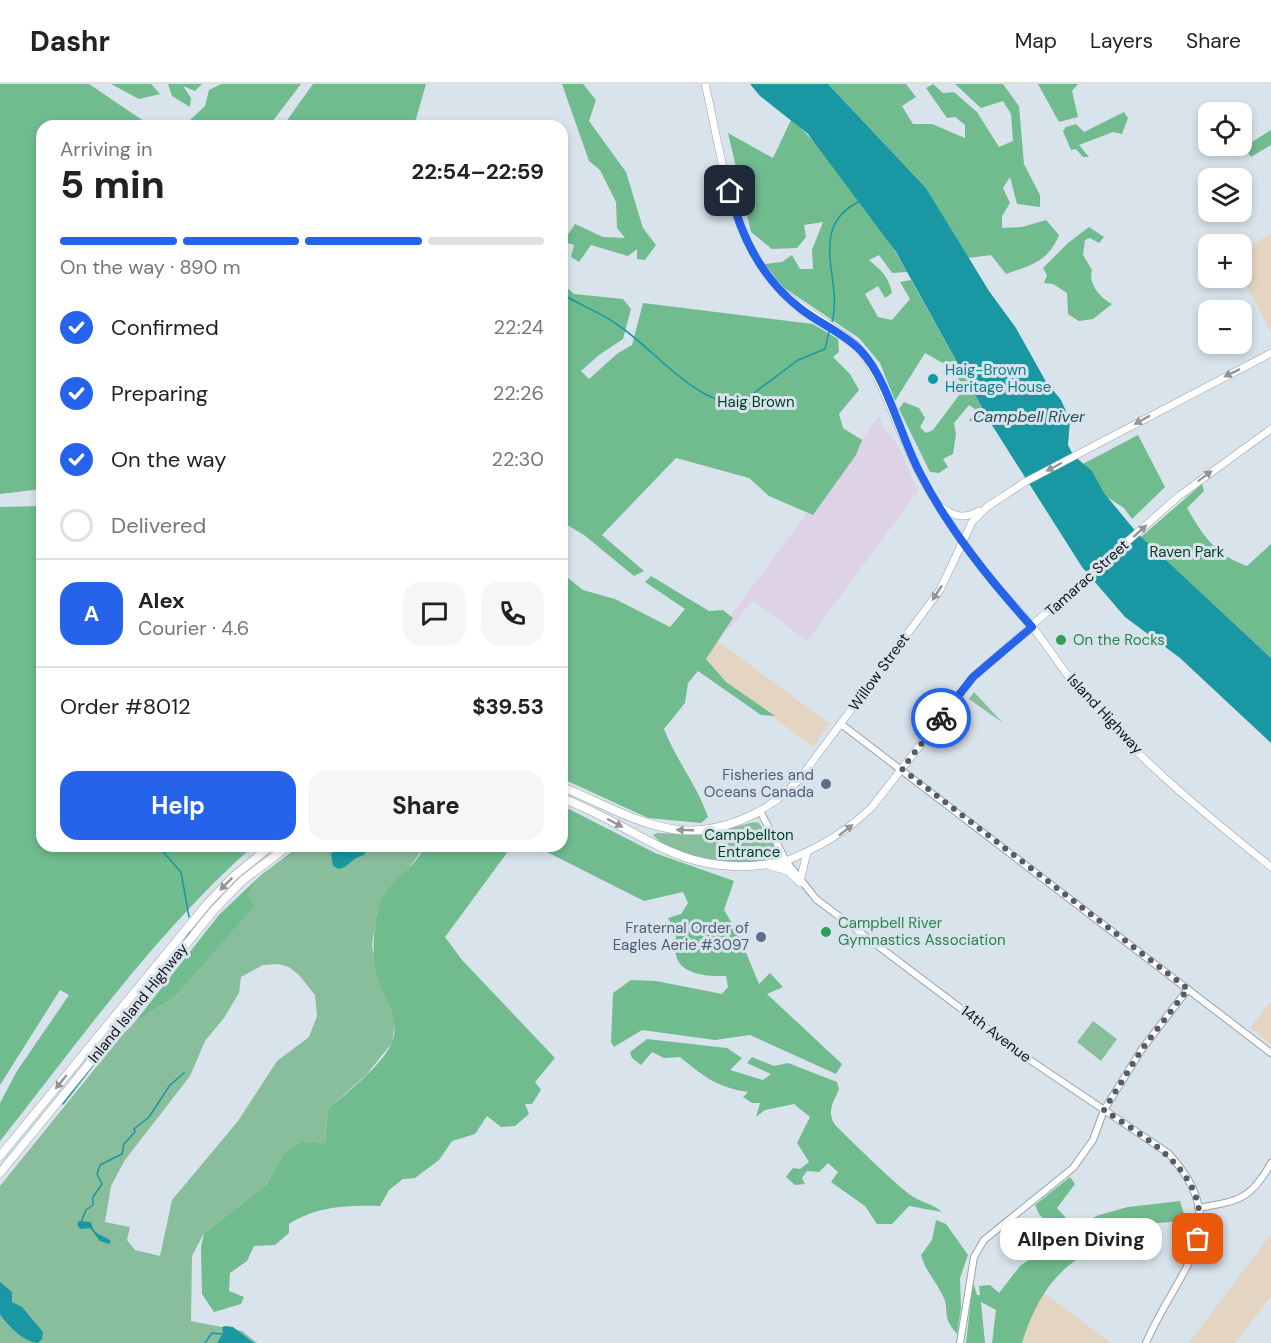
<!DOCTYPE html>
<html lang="en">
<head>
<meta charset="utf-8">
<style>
	:root { --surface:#fff; --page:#f6f6f6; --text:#222; --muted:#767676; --line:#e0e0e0; --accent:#2563eb }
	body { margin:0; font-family:"DM Sans",sans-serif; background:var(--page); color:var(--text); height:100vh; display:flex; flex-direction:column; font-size:22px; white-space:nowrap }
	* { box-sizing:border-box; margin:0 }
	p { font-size:20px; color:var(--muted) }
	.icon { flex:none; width:33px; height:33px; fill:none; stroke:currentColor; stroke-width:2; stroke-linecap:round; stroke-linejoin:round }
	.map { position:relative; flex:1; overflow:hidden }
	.details { position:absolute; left:36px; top:36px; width:532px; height:732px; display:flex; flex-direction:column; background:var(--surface); border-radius:18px; box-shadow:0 3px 9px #0003 }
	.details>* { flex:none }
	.fabs { position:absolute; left:1198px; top:18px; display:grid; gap:12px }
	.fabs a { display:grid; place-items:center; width:54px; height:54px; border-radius:12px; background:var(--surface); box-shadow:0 3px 9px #0003; font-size:30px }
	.pin { position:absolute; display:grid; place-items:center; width:51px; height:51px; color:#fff; margin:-26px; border-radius:12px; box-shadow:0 3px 9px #0006 }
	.courier { position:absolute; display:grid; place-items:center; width:60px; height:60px; margin:-30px; border:4px solid #2563eb; border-radius:50%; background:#fff; color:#222; box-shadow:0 2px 8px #0007 }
	.bubble { position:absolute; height:42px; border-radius:18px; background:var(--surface); box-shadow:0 3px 9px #0003; font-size:20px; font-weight:700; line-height:42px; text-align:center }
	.summary em { font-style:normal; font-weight:700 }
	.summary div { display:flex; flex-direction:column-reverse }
	.summary { display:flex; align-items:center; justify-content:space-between; height:102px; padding:0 24px }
	h1 { font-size:39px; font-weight:700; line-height:45px }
	.bar { display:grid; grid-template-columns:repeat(4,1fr); gap:9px 6px; align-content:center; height:72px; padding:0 24px }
	.bar i { height:8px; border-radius:4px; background:var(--line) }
	.bar .active { background:var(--accent) }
	.bar p { grid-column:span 4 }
	.line { display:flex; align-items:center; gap:15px; padding:0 24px; border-top:2px solid var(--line) }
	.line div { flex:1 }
	.round { display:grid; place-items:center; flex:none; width:63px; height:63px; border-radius:18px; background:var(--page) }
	ol { padding:0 24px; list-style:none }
	li { display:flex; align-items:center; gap:18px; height:66px }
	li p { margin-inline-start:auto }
	li .icon { padding:6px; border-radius:50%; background:var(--accent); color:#fff; stroke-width:4 }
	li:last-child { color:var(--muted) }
	li i { width:33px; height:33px; border:3px solid var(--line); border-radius:50% }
	.primary-button { display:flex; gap:12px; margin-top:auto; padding:12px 24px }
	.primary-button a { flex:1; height:69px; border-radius:18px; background:var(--accent); color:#fff; font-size:24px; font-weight:700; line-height:69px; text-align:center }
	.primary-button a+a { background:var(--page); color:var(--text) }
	header { display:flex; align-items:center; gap:36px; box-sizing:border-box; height:84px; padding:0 30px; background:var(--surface); border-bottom:2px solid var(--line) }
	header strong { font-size:28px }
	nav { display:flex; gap:33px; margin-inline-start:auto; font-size:21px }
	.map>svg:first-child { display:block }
	.commercial { fill:#e4d5c2 }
	.industrial { fill:#ded2e6 }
	.green { fill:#89be9d; fill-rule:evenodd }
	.forest { fill:#70bc8f }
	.water { fill:#1998a3 }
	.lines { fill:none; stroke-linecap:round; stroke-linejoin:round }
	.stream { stroke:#1998a3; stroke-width:1.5 }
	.secondary-casing { stroke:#9aa3ab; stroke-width:8 }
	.primary-casing { stroke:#9aa3ab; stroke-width:8 }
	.highway-casing { stroke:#9aa3ab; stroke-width:9 }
	.secondary { stroke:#fff; stroke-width:6 }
	.primary { stroke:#fff; stroke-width:7 }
	.highway { stroke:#fff; stroke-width:8 }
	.oneway { fill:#939596 }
	.done { stroke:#565c61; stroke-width:6; stroke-dasharray:0 10.8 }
	.route { stroke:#2563eb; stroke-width:8 }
	.culture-dot { fill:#0f9aa8; stroke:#d9e3eb; stroke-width:2 }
	.leisure-dot { fill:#2e9e5b; stroke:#d9e3eb; stroke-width:2 }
	.service-dot { fill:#5c6f8a; stroke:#d9e3eb; stroke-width:2 }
	.labels { text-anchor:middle; stroke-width:6; stroke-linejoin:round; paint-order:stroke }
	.culture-label { font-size:15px; fill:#0d838f; stroke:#d9e3eb; text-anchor:start }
	.park-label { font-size:15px; fill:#003e22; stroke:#d9e3eb }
	.street-label { font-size:15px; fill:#101316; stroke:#d9e3eb }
	.leisure-label { font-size:15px; fill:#27864d; stroke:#d9e3eb; text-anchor:start }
	.service-label { font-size:15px; fill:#4e5e75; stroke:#d9e3eb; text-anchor:end }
	.water-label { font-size:16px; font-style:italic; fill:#215157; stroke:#d9e3eb }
</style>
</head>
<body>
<header>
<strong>Dashr</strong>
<nav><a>Map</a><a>Layers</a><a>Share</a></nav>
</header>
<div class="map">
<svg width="1271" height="1259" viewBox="0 0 1271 1259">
	<rect width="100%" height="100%" fill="#d9e3eb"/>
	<g class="commercial">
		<polygon points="1271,150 1271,248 1242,192 1242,165"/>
		<polygon points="715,555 830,640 813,663 702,580"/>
		<polygon points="1269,919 1271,919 1271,960 1250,944"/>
		<polygon points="1271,1150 1271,1212 1235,1259 1189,1259"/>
		<polygon points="1035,1202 1111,1259 1009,1259"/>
	</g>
	<polygon class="industrial" points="879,332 883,342 899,363 918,407 807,557 752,516 730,545 724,541"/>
	<g class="green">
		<polygon points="974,608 1003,639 969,615"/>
		<path d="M754 738 759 739 779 768V774C748 785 674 777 653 751L657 749 706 751Z"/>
		<path d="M305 762H425L377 827 372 861 378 893 395 937 392 959 367 990 328 1025 325 1059 302 1057 284 1069 266 1101 204 1149 192 1172 191 1237 242 1247 257 1259H0V1102L123 950 134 939 176 912 253 822 248 810 259 793ZM278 880 289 883 299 891 315 911 317 932 309 953 277 977 238 1037 172 1116 160 1172 135 1166 127 1156 130 1143 105 1138 111 1102 125 1076 190 992 205 957 224 934 239 909 241 893 263 881Z"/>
		<polygon points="1093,937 1117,955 1101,977 1077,958"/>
	</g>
	<g class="forest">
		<polygon points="0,0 89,0 151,42 42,42 42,405 0,410"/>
		<polygon points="111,0 151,0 160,10 139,15"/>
		<polygon points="168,0 202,0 195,7 183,2 191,14 190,23 172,12"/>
		<polygon points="221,0 301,0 269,42 199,42 189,37 205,22 209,6"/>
		<polygon points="313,0 426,0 414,42 283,42"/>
		<polygon points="562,0 583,0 596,16 589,37 626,88 643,144 656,161 645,176 637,175 637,165 628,172 591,161 579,178 571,173 574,161 563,158 575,140 603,153 625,154 617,144 616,118 600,86 589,77"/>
		<path d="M828 0H906L916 13 902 22 913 40H932L965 54V41L955 33 947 34 926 4 933 0 943 9 954 8 977 28 999 63 1013 57 1011 30 1003 17 981 24 955 0H1003L1019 22 1024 80 1040 111V123L1017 120 1010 93 1003 104 1010 119 1002 132V144L1022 143 1046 136 1059 151C1048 178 1031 181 1006 190L991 171 968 174 926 104Z"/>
		<polygon points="1038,0 1078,0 1072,7 1078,33 1059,38"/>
		<polygon points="1124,28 1128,34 1122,50 1113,48 1079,61 1089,73 1083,73 1076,65 1071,66 1063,47 1066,43 1076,40 1084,48"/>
		<path d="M791 36C830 67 882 143 907 188L892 189 879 171 869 176C881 186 889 193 892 209L885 214 878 202 865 210 878 233 892 236 910 215 900 198 911 196 990 338 983 340 969 337 975 325 969 321 954 339 956 350 953 370 943 375 948 383 939 389 930 388 899 325 904 318 919 324 925 334 920 343 926 349 933 346 965 303 948 282 925 269 895 317 880 279 859 254 783 203 765 180 782 178 792 171 800 185H813L812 166 823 138 804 141 806 153 797 164 772 165 751 148 728 49 773 74Z"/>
		<polygon points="1271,46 1271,61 1251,73 1244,63"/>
		<path d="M1089 143 1104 153 1099 159 1090 154 1085 156 1083 171 1092 186C1088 200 1100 214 1112 220L1093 235 1079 237 1068 230 1067 209 1053 200 1044 199 1047 191 1043 184 1068 159Z"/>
		<polygon points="563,200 574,210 623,215 631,225 623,255 599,271 581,287 589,295 618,269 632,261 643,219 813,240 838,255 839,268 833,273 850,290 859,306 839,330 843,344 862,356 856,371 813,431 769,412 749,394 676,374 602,451 644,487 634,492 584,451 564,439 563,454"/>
		<polygon points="1138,351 1165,403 1132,435 1124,424 1107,413 1081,381"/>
		<path d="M1202 400 1204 407 1187 424C1203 452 1216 471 1247 482L1271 460V574L1141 453Z"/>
		<path d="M42 422V762H253C156 848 80 956 0 1057V1019L17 987 69 911 60 906 0 1001V423Z"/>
		<path d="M563 490 583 506 615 515 670 543 685 525 645 498 651 492 709 527 723 526 733 534 706 575 726 598 775 632 761 631 698 587 688 599 685 619 664 645C677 678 696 699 708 733L701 739 648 734 563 695Z"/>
		<path d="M563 722 655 769 734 797 724 826 738 849 759 900 770 889 783 903 767 910 842 980 836 990 750 951 715 956 642 946 614 963 611 958 613 909 631 896 656 897 722 910 728 903 726 892C694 893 667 886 677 849L668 834 681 830 688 819 683 808 644 817 535 762H562Z"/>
		<polygon points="300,762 305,762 259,793 248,810 254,822 176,912 134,939 219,831 259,793 261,791"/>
		<path d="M425 762H512L445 853 462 876 555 974 535 998 541 1006 532 1020H525L529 1030 515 1042 501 1043 487 1032 475 1050 452 1057 439 1076 415 1094 403 1095 389 1106 380 1122C348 1121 317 1122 289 1140V1149L275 1161 254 1162 247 1177 230 1189 229 1207 244 1213 241 1220 214 1228 202 1210 201 1163 204 1149 266 1101 284 1069 302 1057 325 1059 328 1025C346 1009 384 980 392 958 401 935 383 913 377 892 372 871 373 850 377 828 382 800 414 787 425 762Z"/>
		<path d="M647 955 727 964 742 974 730 986 763 996 771 990 747 979 752 973 774 982 788 979 837 998 839 1005C833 1019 826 1029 836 1042 860 1065 883 1089 909 1110 919 1118 932 1119 942 1128L909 1122 892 1140H877L865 1122 831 1098 838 1088 828 1079 819 1088 807 1087 802 1094 805 1100 795 1101 786 1093 793 1084 800 1085 809 1078 797 1059 810 1033 794 1020 765 1026 756 1033 760 1019H752L743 1013 748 1008C717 1003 704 993 680 973L664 974 652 968 641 981 632 974 630 968Z"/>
		<path d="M1070 1093 1075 1100 1057 1124 1074 1143 1099 1131 1128 1123 1180 1117 1185 1133 1170 1138 1126 1142 1103 1152 1107 1161 1100 1171 1090 1168C1053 1186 1034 1220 1022 1259H992L996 1226 981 1218 985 1259H966L973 1198 977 1211H980L979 1202 990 1201 999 1209 1020 1182 1060 1154 1039 1130 1035 1121Z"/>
		<path d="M936 1136 946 1140 968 1171 960 1194 961 1224 957 1250C940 1231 951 1226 942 1210 935 1196 925 1186 921 1171L932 1156Z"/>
	</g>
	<g class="water">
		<polygon points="750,0 828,0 926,104 989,207 1016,244 1045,296 1061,316 1070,336 1068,361 1073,371 1092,387 1104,409 1137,449 1271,574 1271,659 1180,574 1125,533 1082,483 990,338 896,168 808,50 760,12"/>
		<path d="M339 762H369L364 771C351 774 349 783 339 785L333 782 331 770Z"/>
		<path d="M79 1137 91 1138C93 1152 104 1151 111 1157L109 1160 100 1157 90 1144 80 1145 77 1140Z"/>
		<path d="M0 1198 12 1208V1218L22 1223 43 1248 42 1255 38 1259C25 1259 7 1241 0 1230Z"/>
		<polygon points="226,1242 233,1243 254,1259 217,1259 223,1249 222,1243"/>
	</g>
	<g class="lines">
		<g class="stream">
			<path d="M562 210C580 221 599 228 615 239 655 265 689 315 738 321L798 276 825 265 829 248"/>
			<path d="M832 238C844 197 805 144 860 117"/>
			<polyline points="158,762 181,788 189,833"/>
			<polyline points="185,856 190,847"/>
			<polyline points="63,1020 108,962"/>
			<polyline points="81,1138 86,1126 93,1121 93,1113 102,1100 97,1090 100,1081 122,1070 124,1060 135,1048 134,1045 149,1033 170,1001 184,989"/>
			<polyline points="205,1259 212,1249 222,1250"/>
		</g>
		<defs>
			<g id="secondary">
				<polyline points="841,640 1271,969"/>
				<path d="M760 727 786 777 816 815 1021 970 1168 1069C1238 1144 1176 1187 1146 1259"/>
				<path d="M1198 1124C1238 1117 1251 1116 1271 1079"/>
				<polyline points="960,1259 974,1173 984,1156 1073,1084 1093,1056 1104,1026 1142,965 1188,905"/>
			</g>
			<g id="primary">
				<path d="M705 0C722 69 728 154 782 207 804 229 849 248 864 271 890 311 901 359 926 401 946 435 969 468 994 499 1007 514 1021 528 1033 544 1047 561 1058 579 1071 596 1128 667 1200 726 1271 783"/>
				<path d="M941 423C955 432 963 436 979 427"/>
				<polyline points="760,727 778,715 798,697 940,506 972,438 987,423 1025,398 1271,269"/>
				<path d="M786 777C820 763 846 748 872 723L973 593 1179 412 1271 345"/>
				<polyline points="800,798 807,768"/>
			</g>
			<g id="highway">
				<path d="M562 703C636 733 680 770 760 727"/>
				<path d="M562 714C649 748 684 799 786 777"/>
				<polyline points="771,782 787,786 800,798"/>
				<polyline points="0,1072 207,820 235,791 271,762"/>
				<polyline points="0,1089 215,825 242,797 288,762"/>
			</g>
		</defs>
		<use href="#secondary" class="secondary-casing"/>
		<use href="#primary" class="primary-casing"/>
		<use href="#highway" class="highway-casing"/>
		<use href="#secondary" class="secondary"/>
		<use href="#primary" class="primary"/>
		<use href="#highway" class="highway"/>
	</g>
	<defs><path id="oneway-solid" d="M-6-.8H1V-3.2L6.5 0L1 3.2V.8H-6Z" transform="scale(1.5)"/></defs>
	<g class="oneway">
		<use href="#oneway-solid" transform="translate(1232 289) rotate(154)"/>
		<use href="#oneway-solid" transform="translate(1142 336) rotate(151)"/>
		<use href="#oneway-solid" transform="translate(1054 383) rotate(152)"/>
		<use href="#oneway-solid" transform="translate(1205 392) rotate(-37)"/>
		<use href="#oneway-solid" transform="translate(1140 447) rotate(-42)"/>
		<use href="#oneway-solid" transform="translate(937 509) rotate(123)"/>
		<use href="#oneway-solid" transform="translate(615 739) rotate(28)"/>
		<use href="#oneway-solid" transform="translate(685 746) rotate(-178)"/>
		<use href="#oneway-solid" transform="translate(846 746) rotate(-38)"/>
		<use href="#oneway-solid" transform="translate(226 800) rotate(135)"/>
		<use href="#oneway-solid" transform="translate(61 998) rotate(129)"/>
	</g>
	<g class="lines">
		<path class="done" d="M941 634 902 685 1188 905 1142 965 1104 1026C1150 1057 1211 1089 1198 1155"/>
		<path class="route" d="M730 107C741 153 763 196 801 225 820 240 844 249 861 267 887 294 901 354 920 389 949 446 990 496 1032 543L973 593 941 634"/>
	</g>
	<circle class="culture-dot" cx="933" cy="295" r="6"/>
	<g class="leisure-dot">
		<circle cx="1061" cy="556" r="6"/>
		<circle cx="826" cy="848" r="6"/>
	</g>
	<g class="service-dot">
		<circle cx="826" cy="700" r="6"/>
		<circle cx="761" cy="853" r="6"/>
	</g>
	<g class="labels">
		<g class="culture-label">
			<text x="945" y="291">Haig-Brown<tspan x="945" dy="17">Heritage House</tspan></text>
		</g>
		<g class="park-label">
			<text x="756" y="323">Haig Brown</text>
			<text x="1187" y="473">Raven Park</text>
			<text x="749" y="756">Campbellton<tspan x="749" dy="17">Entrance</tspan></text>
		</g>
		<g class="street-label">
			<text transform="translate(1087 494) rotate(-42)" y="5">Tamarac Street</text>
			<text transform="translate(879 588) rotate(-54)" y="5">Willow Street</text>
			<text transform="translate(1105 630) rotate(47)" y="5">Island Highway</text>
			<text transform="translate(138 919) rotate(-51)" y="5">Inland Island Highway</text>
			<text transform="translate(996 950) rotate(37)" y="5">14th Avenue</text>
		</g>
		<g class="leisure-label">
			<text x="1073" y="561">On the Rocks</text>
			<text x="838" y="844">Campbell River<tspan x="838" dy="17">Gymnastics Association</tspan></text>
		</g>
		<g class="service-label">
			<text x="814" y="696">Fisheries and<tspan x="814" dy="17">Oceans Canada</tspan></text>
			<text x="749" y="849">Fraternal Order of<tspan x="749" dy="17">Eagles Aerie #3097</tspan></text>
		</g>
		<g class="water-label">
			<text x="1029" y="338">Campbell River</text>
		</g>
	</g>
</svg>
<div class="fabs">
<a><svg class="icon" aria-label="locate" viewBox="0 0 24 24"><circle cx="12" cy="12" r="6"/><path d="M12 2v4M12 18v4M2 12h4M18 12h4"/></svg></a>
<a><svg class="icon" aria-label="layers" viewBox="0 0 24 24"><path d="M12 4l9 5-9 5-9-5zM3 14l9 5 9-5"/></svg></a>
<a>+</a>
<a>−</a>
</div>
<div class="pin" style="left:1198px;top:1155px;background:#ea580c"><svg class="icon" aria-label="bag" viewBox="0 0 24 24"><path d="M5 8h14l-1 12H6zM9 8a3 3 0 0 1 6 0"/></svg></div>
<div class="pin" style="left:730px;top:107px;background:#1f2937"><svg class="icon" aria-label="home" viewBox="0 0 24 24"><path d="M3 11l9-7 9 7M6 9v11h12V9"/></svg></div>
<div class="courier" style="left:941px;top:634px"><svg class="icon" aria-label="bike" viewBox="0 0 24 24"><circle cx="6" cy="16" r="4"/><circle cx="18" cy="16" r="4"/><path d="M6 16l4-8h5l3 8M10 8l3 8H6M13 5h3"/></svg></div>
<div class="bubble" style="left:1000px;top:1134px;width:162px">Allpen Diving</div>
<section class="details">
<div class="summary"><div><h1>5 min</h1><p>Arriving in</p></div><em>22:54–22:59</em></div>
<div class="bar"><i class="active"></i><i class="active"></i><i class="active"></i><i></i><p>On the way · 890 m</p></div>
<ol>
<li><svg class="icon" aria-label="check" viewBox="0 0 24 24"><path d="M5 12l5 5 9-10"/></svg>Confirmed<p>22:24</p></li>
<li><svg class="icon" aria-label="check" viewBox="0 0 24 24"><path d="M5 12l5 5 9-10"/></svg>Preparing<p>22:26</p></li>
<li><svg class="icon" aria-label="check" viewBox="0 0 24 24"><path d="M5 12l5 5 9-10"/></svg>On the way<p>22:30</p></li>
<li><i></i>Delivered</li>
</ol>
<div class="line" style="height:108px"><b class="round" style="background:var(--accent);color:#fff">A</b><div><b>Alex</b><p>Courier · 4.6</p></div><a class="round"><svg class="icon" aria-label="chat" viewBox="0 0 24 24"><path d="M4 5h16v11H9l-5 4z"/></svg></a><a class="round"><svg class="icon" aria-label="phone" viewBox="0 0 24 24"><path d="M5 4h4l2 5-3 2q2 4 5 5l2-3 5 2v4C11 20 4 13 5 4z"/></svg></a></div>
<div class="line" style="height:78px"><div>Order #8012</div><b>$39.53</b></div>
<div class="primary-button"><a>Help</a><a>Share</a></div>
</section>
</div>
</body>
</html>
